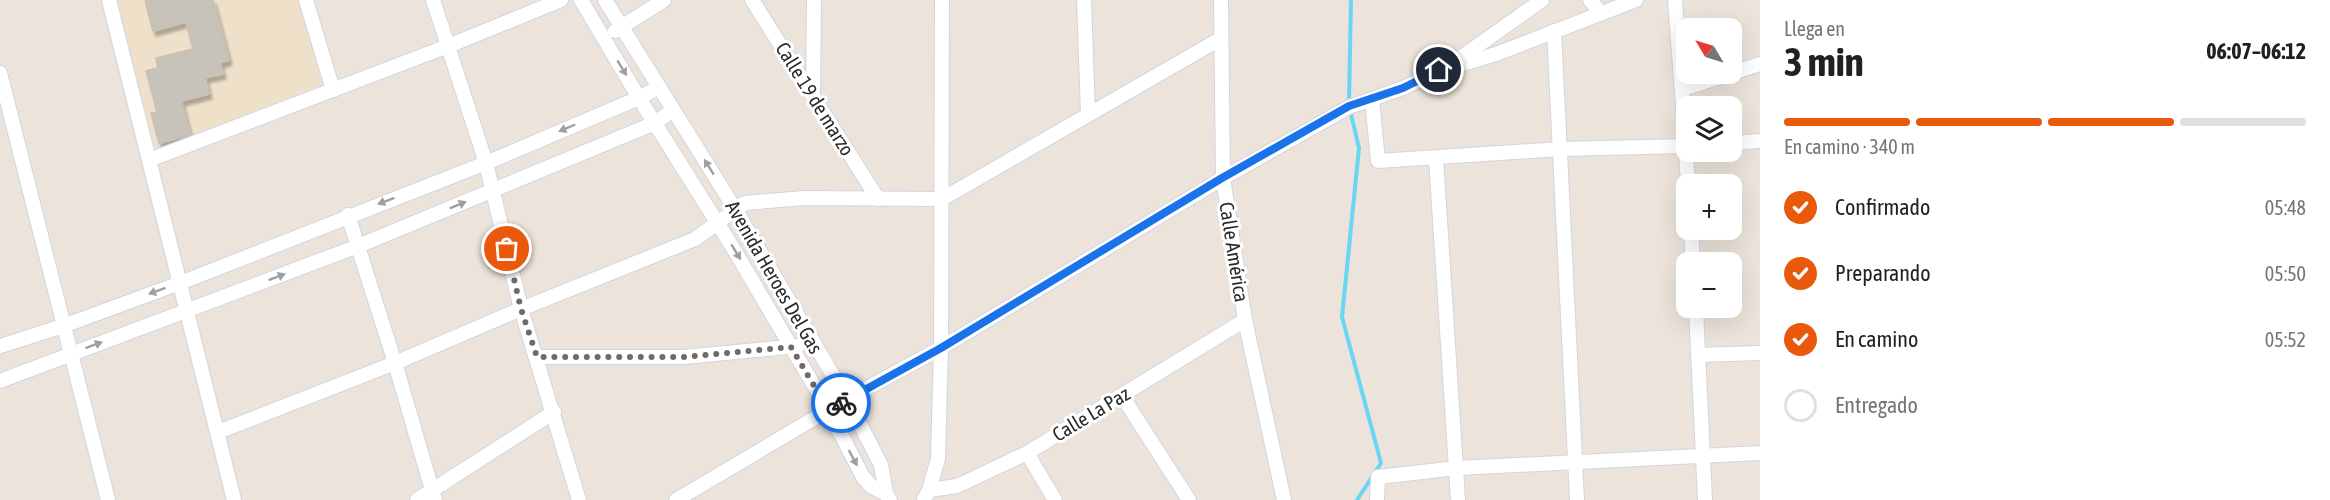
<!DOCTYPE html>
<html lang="es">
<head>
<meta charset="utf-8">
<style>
	:root { --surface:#fff; --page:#f6f6f6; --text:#202124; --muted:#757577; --line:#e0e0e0; --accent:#ea580c }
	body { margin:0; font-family:"Asap Condensed",sans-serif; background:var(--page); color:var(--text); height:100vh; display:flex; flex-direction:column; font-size:22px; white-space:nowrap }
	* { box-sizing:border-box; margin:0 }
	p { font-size:20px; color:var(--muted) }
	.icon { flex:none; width:33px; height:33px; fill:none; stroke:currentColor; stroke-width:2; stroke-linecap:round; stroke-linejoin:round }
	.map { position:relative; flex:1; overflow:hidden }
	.panel { display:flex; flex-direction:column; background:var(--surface); width:570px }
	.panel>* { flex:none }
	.needle { width:39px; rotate:308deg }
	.fabs { position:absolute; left:1676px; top:18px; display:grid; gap:12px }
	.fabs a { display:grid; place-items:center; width:66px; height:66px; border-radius:12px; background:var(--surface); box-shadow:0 6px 24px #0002; font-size:30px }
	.pin { position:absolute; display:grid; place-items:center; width:51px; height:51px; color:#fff; margin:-26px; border:3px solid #fff; border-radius:50%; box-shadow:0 2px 6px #0007 }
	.courier { position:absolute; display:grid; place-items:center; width:60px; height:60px; margin:-30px; border:4px solid #1a73e8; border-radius:50%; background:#fff; color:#222; box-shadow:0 2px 8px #0007 }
	.overview em { font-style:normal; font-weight:700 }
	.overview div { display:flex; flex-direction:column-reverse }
	.overview { display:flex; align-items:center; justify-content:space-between; height:102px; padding:0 24px }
	h1 { font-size:39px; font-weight:700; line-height:45px }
	.bar { display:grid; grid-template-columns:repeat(4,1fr); gap:9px 6px; align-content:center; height:72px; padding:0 24px }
	.bar i { height:8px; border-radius:4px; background:var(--line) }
	.bar .current { background:var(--accent) }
	.bar p { grid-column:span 4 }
	ol { padding:0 24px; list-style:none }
	li { display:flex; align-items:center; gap:18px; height:66px }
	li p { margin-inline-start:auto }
	li .icon { padding:6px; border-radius:50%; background:var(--accent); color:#fff; stroke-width:4 }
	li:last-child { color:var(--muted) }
	li i { width:33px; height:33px; border:3px solid var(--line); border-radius:50% }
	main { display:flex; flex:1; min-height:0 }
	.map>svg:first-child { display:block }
	.education { fill:#efe1c9 }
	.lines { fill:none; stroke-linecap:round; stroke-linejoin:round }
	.stream { stroke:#69d6f3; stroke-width:4 }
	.building { fill:#c7c2ba; stroke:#c8c0b5; stroke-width:1.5; filter:url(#shadow) }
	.minor-casing { stroke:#d0d5e3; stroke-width:16 }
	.minor { stroke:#fff; stroke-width:14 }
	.oneway { fill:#9f9f9f }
	.done { stroke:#6e6b68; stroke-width:6; stroke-dasharray:0 10.8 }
	.route { stroke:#1a73e8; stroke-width:8 }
	.labels { text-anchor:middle; stroke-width:6; stroke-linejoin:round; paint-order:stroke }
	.street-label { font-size:20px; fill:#2a2a2a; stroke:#fff }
</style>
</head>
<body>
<main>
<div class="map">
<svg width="1760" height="500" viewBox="0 0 1760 500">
	<defs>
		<filter id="shadow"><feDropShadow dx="3" dy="5" stdDeviation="1.5" flood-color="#0004"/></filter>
	</defs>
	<rect width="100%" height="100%" fill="#ece4db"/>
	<polygon class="education" points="114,0 300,0 327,82 156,150"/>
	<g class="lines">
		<g class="stream">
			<polyline points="1349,103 1351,0"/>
			<polyline points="1350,110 1359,148 1342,317 1381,463 1357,500"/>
		</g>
	</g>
	<polygon class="building" points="145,0 213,0 229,60 220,63 223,74 205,78 209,94 181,101 190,135 159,143 151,113 157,112 146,71 158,68 156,58 193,49 186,22 153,31"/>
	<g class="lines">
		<defs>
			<g id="minor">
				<polyline points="109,0 234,500"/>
				<polyline points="306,0 333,90"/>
				<polyline points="433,0 486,163 521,309 579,500"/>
				<polyline points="581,0 639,98 733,248 829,411 863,477 871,486 886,494 890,500"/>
				<polyline points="605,0 735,209 847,399 881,465 886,494"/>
				<polyline points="752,0 878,199"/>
				<polyline points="1084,0 1088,113"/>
				<polyline points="1221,0 1223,178 1245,320 1284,500"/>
				<polyline points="1590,0 1601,13"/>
				<polyline points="1675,0 1686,146"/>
				<polyline points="615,31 664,0"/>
				<polyline points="1554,31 1577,500"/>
				<polyline points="1450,68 1496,54 1636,0"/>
				<polyline points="0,73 108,500"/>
				<polyline points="1683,89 1760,64"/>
				<polyline points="813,96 814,0"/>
				<polyline points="1372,99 1378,161 1561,149 1686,146"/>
				<polyline points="1731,143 1760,141"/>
				<polyline points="1686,152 1688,184"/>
				<polyline points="1436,158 1458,500"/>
				<polyline points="149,160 448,46 561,0"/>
				<polyline points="348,215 395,363 435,500"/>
				<polyline points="1691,230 1693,262"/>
				<polyline points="1696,308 1705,500"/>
				<polyline points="0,346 63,326 180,283 486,163 639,98 659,87"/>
				<polyline points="1698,355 1760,353"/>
				<polyline points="537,357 684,357 798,346"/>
				<polyline points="0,381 358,246 655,123 673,110"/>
				<polyline points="1122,396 1189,500"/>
				<polyline points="218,432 395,363 521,309 695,239 745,203 804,198 942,199 1220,39"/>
				<polyline points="1027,453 1055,500"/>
				<polyline points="929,490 957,486 1027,453 1245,320"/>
				<polyline points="417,500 554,412"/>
				<polyline points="676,500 847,399 941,348 1223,178 1349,107 1403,88 1433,74 1466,54 1542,0"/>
				<polyline points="924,500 929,490 938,459 941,348 942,0"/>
				<polyline points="1377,500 1378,477 1457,468 1760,453"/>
			</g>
		</defs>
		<use href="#minor" class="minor-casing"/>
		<use href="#minor" class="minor"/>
	</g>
	<defs><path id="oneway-solid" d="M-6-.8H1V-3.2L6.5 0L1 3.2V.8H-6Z" transform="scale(1.5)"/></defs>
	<g class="oneway">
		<use href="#oneway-solid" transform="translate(622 68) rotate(59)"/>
		<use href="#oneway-solid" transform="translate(567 128) rotate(157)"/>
		<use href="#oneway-solid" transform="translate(709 167) rotate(-122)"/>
		<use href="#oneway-solid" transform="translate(386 201) rotate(159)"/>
		<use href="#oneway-solid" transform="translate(458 205) rotate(-22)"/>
		<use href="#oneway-solid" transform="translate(736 252) rotate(59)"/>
		<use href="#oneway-solid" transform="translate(277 277) rotate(-21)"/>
		<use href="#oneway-solid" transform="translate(157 291) rotate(160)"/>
		<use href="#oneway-solid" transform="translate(94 345) rotate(-20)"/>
		<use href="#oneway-solid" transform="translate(853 458) rotate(62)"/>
	</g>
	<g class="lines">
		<polyline class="done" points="507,249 521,309 537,357 684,357 791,347 829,411 841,403"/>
		<polyline class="route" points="841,403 941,348 1222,178 1349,106 1403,88 1439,70"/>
	</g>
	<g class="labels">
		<g class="street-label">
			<text transform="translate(815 99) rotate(58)" y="7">Calle 19 de marzo</text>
			<text transform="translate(1234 252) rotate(81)" y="7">Calle América</text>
			<text transform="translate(774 277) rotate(60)" y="7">Avenida Heroes Del Gas</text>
			<text transform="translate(1091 414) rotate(-31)" y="7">Calle La Paz</text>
		</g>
	</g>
</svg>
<div class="fabs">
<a><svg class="needle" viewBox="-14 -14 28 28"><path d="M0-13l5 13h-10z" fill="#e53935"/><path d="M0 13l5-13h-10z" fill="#757577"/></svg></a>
<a><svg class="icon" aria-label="layers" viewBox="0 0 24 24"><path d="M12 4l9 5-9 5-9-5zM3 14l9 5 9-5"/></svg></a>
<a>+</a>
<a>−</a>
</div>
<div class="pin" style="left:507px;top:249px;background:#ea580c"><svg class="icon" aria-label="bag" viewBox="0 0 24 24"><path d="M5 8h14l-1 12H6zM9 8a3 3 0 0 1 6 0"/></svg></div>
<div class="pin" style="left:1439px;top:70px;background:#1f2937"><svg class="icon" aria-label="home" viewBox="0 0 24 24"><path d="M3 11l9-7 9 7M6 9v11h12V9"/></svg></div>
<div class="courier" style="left:841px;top:403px"><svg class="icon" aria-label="bike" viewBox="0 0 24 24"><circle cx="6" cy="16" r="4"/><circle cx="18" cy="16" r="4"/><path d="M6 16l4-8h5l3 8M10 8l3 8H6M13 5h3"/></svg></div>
</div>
<section class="panel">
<div class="overview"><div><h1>3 min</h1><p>Llega en</p></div><em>06:07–06:12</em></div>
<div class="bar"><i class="current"></i><i class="current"></i><i class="current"></i><i></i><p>En camino · 340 m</p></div>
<ol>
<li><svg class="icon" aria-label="check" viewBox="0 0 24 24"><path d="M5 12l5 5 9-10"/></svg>Confirmado<p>05:48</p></li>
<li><svg class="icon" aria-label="check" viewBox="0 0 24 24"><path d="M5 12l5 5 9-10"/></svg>Preparando<p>05:50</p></li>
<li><svg class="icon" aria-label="check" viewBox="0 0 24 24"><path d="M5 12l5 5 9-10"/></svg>En camino<p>05:52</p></li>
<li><i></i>Entregado</li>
</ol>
</section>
</main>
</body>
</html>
